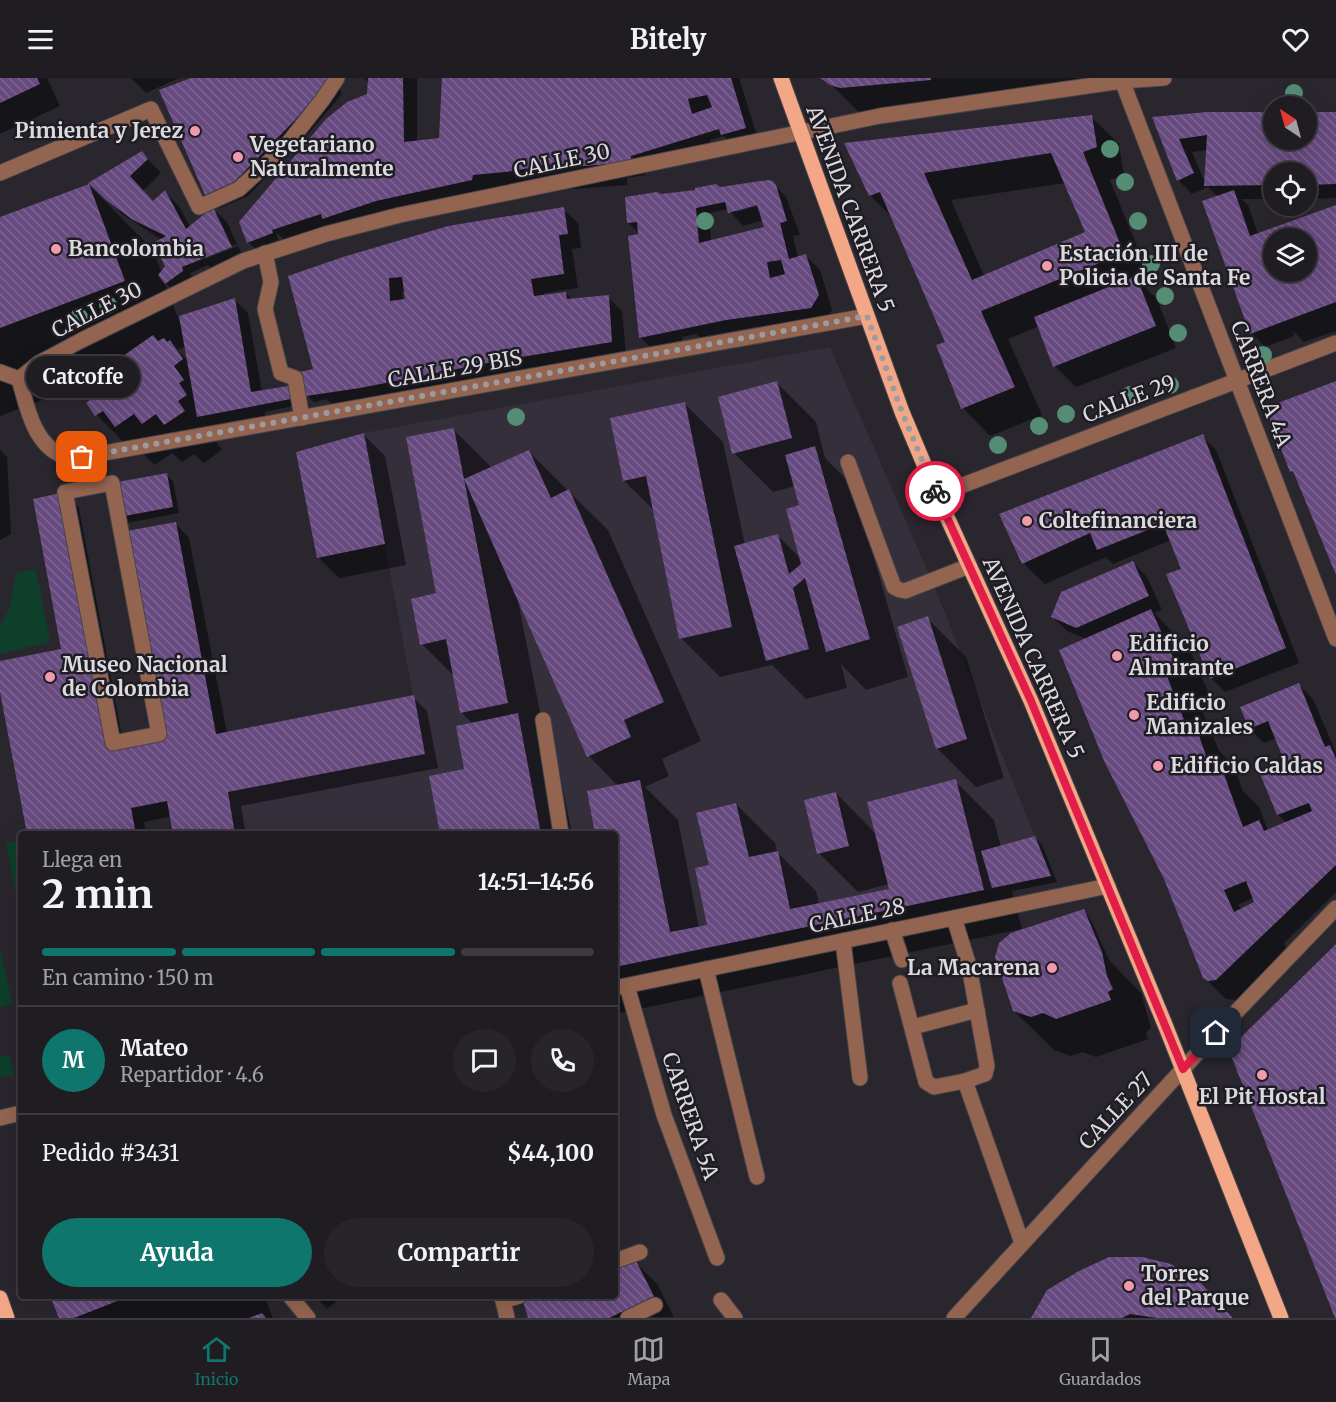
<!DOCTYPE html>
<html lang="es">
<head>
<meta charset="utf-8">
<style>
	:root { --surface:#1f1c22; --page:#27252a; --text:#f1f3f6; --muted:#a1a1a5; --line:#3c3a40; --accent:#0f766e }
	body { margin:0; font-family:Merriweather,serif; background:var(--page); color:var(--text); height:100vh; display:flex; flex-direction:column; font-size:22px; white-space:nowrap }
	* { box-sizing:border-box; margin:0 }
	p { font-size:20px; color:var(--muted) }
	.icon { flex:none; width:33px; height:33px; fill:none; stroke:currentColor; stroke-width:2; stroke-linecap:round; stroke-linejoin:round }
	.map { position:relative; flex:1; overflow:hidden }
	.panel { position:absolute; left:18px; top:753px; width:600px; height:468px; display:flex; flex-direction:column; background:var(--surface); border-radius:6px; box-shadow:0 6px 24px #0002,0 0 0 2px var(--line) }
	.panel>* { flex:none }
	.needle { width:39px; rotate:324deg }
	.controls { position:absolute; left:1263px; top:18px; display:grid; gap:12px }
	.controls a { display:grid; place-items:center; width:54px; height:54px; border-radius:50%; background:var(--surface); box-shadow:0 6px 24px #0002,0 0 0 2px var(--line); font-size:30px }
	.pin { position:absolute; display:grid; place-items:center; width:51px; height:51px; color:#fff; margin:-26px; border-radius:12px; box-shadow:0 3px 9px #0006 }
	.courier { position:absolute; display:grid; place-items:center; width:60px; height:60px; margin:-30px; border:4px solid #e11d48; border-radius:50%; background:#fff; color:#222; box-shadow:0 2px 8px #0007 }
	.bubble { position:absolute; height:42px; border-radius:21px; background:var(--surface); box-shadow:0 6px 24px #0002,0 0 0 2px var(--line); font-size:20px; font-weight:700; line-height:42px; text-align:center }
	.head em { font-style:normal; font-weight:700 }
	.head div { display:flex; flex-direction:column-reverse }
	.head { display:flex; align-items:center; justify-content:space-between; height:102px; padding:0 24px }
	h1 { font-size:39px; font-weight:700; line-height:45px }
	.bar { display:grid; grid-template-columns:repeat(4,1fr); gap:9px 6px; align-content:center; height:72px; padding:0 24px }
	.bar i { height:8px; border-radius:4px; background:var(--line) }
	.bar .on { background:var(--accent) }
	.bar p { grid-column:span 4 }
	.line { display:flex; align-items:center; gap:15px; padding:0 24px; border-top:2px solid var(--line) }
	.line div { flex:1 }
	.round { display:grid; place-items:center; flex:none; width:63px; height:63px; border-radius:32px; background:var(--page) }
	.primary-button { display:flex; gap:12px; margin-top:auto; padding:12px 24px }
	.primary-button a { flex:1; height:69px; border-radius:36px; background:var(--accent); color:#fff; font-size:24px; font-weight:700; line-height:69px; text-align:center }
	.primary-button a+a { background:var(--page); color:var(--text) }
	header { display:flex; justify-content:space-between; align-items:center; height:78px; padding:0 24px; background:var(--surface); font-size:27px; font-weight:700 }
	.tab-bar { display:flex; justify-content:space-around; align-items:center; height:84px; border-top:2px solid var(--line); background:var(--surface); font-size:16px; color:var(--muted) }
	.tab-bar a { display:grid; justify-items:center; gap:3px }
	.tab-bar .on { color:var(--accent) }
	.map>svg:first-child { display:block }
	.built { fill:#342f3b }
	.green { fill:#0e3f2b }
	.shadow { fill:#0007; fill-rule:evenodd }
	.building { fill:url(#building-back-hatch); fill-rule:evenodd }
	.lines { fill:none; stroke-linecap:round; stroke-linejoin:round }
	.minor-casing { stroke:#454349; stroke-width:17 }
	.major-casing { stroke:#454349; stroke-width:17 }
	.minor { stroke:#936551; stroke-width:15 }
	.major { stroke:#f3a786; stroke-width:15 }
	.tree { fill:#558c74 }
	.done { stroke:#9d9ba0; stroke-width:6; stroke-dasharray:0 10.8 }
	.route { stroke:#e11d48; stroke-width:8 }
	.poi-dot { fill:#f29aad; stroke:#1f1d23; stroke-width:2 }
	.labels { text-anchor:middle; stroke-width:5; stroke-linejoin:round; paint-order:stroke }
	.poi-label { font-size:21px; font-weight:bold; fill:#dbdade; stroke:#1f1d23; text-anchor:start }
	.street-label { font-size:21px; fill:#dbdade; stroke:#1f1d23 }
</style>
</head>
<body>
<header><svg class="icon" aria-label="menu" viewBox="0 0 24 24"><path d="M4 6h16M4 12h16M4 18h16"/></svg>Bitely<svg class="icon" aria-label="heart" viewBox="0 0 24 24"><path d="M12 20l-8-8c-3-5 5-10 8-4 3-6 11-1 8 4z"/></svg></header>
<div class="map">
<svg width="1336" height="1240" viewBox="0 0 1336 1240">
	<defs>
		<pattern id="building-back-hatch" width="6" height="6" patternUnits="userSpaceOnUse" patternTransform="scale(1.5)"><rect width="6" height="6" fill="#674a7f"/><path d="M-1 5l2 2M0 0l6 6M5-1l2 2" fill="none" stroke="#7c6491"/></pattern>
	</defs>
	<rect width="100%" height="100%" fill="#29262d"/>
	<polygon class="built" points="830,269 932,503 1051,798 615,889 615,756 235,756 228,714 424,676 364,355"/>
	<g class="green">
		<polygon points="36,491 50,564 0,576 0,546 9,532 16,495"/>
		<polygon points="19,763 21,771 20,837 6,765"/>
		<polygon points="0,871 12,926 0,929"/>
		<polygon points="0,978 10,978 14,998 0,999"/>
	</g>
	<g class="shadow">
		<polygon points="0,0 47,0 60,28 0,56"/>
		<polygon points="131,0 179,0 146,15"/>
		<polygon points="193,0 337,5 342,16 308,56 248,118 220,130 206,116"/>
		<path d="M364 0H417V64L441 61 443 0H739L759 64 736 70 724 58 710 62 713 71 644 92 645 97 627 100V107L573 111 561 100 486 111V116L288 165 276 154 278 162 255 170 248 164 369 17 370 6ZM712 37 720 51 717 52Z"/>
		<polygon points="825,0 1094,0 1082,17 869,37 860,35"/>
		<path d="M1336 35V120L1306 121V94H1274V121H1241L1248 127 1258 156 1336 128V253L1304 264 1293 253 1294 258 1265 269 1251 255 1218 119 1208 109 1192 116 1178 102 1154 41 1274 62H1306ZM1208 72 1206 107 1192 74ZM1274 160H1306V194H1274Z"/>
		<path d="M1091 39 1119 66 1124 97 1110 102 1151 203 1142 206 1157 221 1176 270 1076 309 1055 288 1039 248 1008 261 1042 337 990 358 963 330 947 265 892 139 870 117 846 66ZM1065 105 1086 155 984 198 951 122Z"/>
		<path d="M142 75 161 95 143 113 154 124 165 114 179 128 190 149 213 131 227 144 237 166 205 178V181L238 168 245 183 216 194 208 187 190 195 196 207 180 219 164 203 181 248 234 221 248 235 262 314 288 309 295 316 297 327 265 334 266 343 221 359 216 363 222 372 204 385 194 376 182 384 172 375 155 387 140 373 135 376 97 337 88 325 95 320 85 306 0 338V140L89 107 153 172 162 195 167 188 162 162 122 136 91 105ZM186 268 189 284 177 272Z"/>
		<path d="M772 104 786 119 800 157 793 158 798 180 806 178 820 192 832 232 825 243 703 263 696 256 682 259 683 267 654 273 640 259 641 157 628 145 661 117ZM764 123 765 126 736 134V131ZM728 131 743 148 764 142 766 150 711 163 709 135Z"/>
		<path d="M563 131 578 145 581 170 572 171 578 210 544 215 545 218 566 215 573 222 608 219 622 233 626 278 342 336 327 321 314 324 307 317 314 292 290 199ZM402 213H405L407 222 403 223Z"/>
		<polygon points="777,305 816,344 825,380 854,409 908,599 866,612 841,586 847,610 806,621 772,587 720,599 681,560 654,432 624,403 684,325 723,364 745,467 777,457 802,482 801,428 795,408 773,414 734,375"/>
		<polygon points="453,351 492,390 529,374 608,452 701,663 662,681 669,698 645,709 678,742 699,850 709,848 711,788 736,726 775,765 777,774 816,813 819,826 891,812 889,806 858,814 819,775 836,715 876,756 955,703 994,742 1001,769 1035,760 1042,767 1057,804 1012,813 1022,851 615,936 615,866 618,866 615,849 615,756 597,756 618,708 589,678 518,523 546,664 544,664 556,676 572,756 441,756 466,693 473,646 461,634 455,599 422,566 438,516"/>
		<polygon points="364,357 385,378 406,487 339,500 318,479"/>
		<polygon points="1202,358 1216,372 1299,585 1225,614 1211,600 1183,492 1171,462 1113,486 1106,479 1045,506 1023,485"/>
		<polygon points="0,372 7,379 11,456 0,462"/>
		<polygon points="166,397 173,403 179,435 127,445 120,439"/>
		<polygon points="65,416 79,430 123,664 161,657 175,445 189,460 227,655 413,619 427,633 438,690 241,728 246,756 175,756 172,738 144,744 146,756 28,756 0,606 0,585 63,572"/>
		<path d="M1133 485 1147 499 1162 532 1154 535 1190 572 1212 623 1200 627 1219 673 1235 689 1242 712 1259 729 1268 753 1287 745 1278 737 1262 696 1287 686 1276 660 1264 665 1250 651 1299 607 1313 621 1336 675V814L1284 865 1288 874 1237 922 1226 921 1204 899 1087 561 1067 553 1053 539ZM1255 819 1261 832H1242L1238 827Z"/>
		<polygon points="927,540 966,579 1004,700 976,709 937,670"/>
		<polygon points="1083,833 1090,840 1109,882 1141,915 1151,950 1146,954 1148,961 1096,979 1083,974 1071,978 1054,972 1014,933"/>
		<polygon points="636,1185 657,1206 674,1239 529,1240 542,1218 615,1218 615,1192"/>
		<polygon points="1200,1205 1234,1240 1033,1240"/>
		<polygon points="52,1218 264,1218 273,1240 60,1240"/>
		<polygon points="315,1218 343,1218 327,1231"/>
	</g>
	<g class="building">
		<polygon points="0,0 37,0 40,6 0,25"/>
		<polygon points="191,0 330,0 295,42 234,104 205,117 159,12"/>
		<path d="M368 0H403L404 64 439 60 442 0H731L746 50 721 57 719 51 631 78V84L550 91 551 86 514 93 473 97 472 102 376 123 322 141 321 136 272 152 273 155 247 165 239 144 326 41 347 24 367 16ZM707 17 712 29 692 36 688 21Z"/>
		<polygon points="820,0 931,0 931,2 840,10 830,7"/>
		<polygon points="1207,34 1274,34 1274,62 1306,62 1306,34 1336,34 1336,106 1306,107 1306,94 1274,94 1274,107 1204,108 1207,57 1179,61 1194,95 1177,103 1152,39"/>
		<path d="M1092 37 1097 69 1083 74 1124 175 981 233 1015 309 961 331 936 267 945 264 880 114 869 118 844 65ZM1051 75 1085 154 972 202 924 95Z"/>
		<polygon points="142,73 148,81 130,98 153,123 165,112 186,151 213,129 232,169 182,189 183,193 165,206 158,197 165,188 153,165 166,158 133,142 106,122 88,105"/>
		<path d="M768 102 773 103 776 107 787 143 780 145 789 181 806 176 819 217 811 230 726 242 639 260 628 158 638 156 637 144 627 145 625 119 657 114 661 116 695 112V110L716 106 720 109ZM725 124 728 135 757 127 764 149 699 165 696 130ZM781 182 785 196 770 200 767 184Z"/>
		<polygon points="89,106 125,203 0,250 0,139"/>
		<path d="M1234 112 1250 158 1336 127V224L1250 256 1202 123ZM1274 160H1306V194H1274Z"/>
		<path d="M564 129 568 156 559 157 564 196 531 201 534 218 566 214 567 221 609 217 612 264 503 282 360 310 306 318 300 294 313 291 288 198 343 179 448 148ZM402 199 405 221 390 223 389 200Z"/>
		<polygon points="1136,198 1156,248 1053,289 1034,239"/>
		<polygon points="235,220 251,314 288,308 291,321 197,339 179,238"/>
		<polygon points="153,257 158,263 164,260 167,264 170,262 183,281 174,288 184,302 179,305 187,317 178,323 185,333 164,347 156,336 142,346 134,336 115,349 103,333 95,338 86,325 93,320 83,306"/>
		<polygon points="777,303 792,360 732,376 718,319"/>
		<polygon points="1336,303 1336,497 1293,393 1290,394 1265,330"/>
		<polygon points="685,324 732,549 679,561 646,398 623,403 610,340"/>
		<polygon points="454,350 508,625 460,635 446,561 420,567 411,521 436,515 406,359"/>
		<polygon points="364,355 385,466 317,480 296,374"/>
		<polygon points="1203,356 1286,570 1210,601 1166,496 1181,491 1163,446 1097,472 1090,455 1022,486 999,436"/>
		<polygon points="815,368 870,561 826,574 805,500 793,510 809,571 766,583 734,468 778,456 789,496 801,486 786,431 799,427 785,377"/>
		<polygon points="529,372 551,420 569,411 664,624 624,642 631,659 587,679 464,401"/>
		<polygon points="167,395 173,429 119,439 112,405"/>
		<polygon points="65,414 113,665 159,656 121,454 176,444 216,656 414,617 425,676 228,714 235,756 173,756 167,723 131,730 136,756 27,756 0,614 0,583 61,571 33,421"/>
		<polygon points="1133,483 1149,518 1076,550 1051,539 1061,514"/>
		<path d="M1151 531 1175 584 1163 588 1188 652 1196 649 1211 692 1221 688 1243 749 1259 742 1264 753 1312 733 1309 725 1277 737 1260 696 1285 685 1268 643 1249 651 1240 629 1299 605 1325 669 1330 667 1336 681V787L1216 902 1208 903 1203 900 1164 801 1105 685 1059 572ZM1246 803 1254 824 1234 834 1224 812Z"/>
		<polygon points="928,538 967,661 936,671 897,549"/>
		<polygon points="518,635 541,756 440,756 429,698 464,691 456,648"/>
		<polygon points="956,701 984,812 615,889 615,865 617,865 615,756 595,756 587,713 640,702 670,854 707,847 695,790 709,787 696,735 736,725 749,779 778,773 790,831 889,811 867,724"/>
		<polygon points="836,714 849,768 817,776 804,722"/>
		<polygon points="1035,758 1051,798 992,810 981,773"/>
		<polygon points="1084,831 1102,874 1107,898 1113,911 1108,914 1111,922 1056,941 1043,935 1031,939 1013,933 995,879 999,865 1011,855"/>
		<polygon points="1336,866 1336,1240 1335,1240 1230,975 1233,967"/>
		<polygon points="1109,1179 1142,1179 1171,1186 1200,1204 1233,1240 1157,1240 1130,1236 1122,1240 1031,1240 1047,1212 1079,1193"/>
		<polygon points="636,1183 654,1218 609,1240 528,1240 523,1223 537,1218 615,1218 615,1190"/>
		<polygon points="50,1218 130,1218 74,1240 59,1240"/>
		<polygon points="262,1235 266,1240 249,1240"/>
	</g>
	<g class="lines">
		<defs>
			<g id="minor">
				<polyline points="1121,0 1336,561"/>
				<polyline points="0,95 151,31 199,129 239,111 286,68 323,21 337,0"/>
				<polyline points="265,175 271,204 265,231 281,295 295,300 302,340"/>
				<polyline points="0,294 19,301"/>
				<polyline points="19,301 39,285 82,262 243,183 326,156 400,137 880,38 1122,3 1164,0"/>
				<path d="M19 301C27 328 33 366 63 378 69 380 76 379 82 379L867 238"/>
				<polyline points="848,384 894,509 900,512 905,513 969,488"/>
				<polygon points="112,405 159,656 113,665 65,414"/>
				<polyline points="937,417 1336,265"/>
				<polyline points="543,642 561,756"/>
				<polyline points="954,840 969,888 987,988 985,996 965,1003 1022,1165"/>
				<polyline points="892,852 902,882"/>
				<polyline points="843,863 860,1000"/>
				<polyline points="706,891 757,1099"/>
				<polyline points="900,905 926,1004 934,1009 965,1003"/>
				<polyline points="627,908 664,1037 717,1180"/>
				<polyline points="615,910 1108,808"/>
				<polyline points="913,949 977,932"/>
				<polyline points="0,1040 21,1035"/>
				<polyline points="615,1183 640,1174"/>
				<polyline points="290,1218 308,1240"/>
				<polyline points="502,1218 507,1240"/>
				<polyline points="721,1222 735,1240"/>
				<polyline points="503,1223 519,1218"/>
				<polyline points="628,1240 655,1227"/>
				<polyline points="954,1240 1216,955 1336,830"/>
			</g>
			<g id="major">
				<polyline points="781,0 902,334 937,417 1031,623 1166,949 1281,1240"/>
				<polyline points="0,1220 7,1240"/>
			</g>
		</defs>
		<use href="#minor" class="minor-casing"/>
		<use href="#major" class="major-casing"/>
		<use href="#minor" class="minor"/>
		<use href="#major" class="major"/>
	</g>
	<g class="tree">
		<circle cx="1294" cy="15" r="9"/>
		<circle cx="1110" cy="71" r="9"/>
		<circle cx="1125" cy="104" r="9"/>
		<circle cx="705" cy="143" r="9"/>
		<circle cx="1138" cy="143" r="9"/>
		<circle cx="1151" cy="186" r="9"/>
		<circle cx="1165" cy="218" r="9"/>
		<circle cx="108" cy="227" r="9"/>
		<circle cx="79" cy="239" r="9"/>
		<circle cx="1178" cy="255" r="9"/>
		<circle cx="1263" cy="277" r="9"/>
		<circle cx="1170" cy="307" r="9"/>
		<circle cx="1130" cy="317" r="9"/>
		<circle cx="1066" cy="336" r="9"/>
		<circle cx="516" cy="339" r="9"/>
		<circle cx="1039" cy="348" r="9"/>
		<circle cx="998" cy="367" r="9"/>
	</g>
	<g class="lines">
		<polyline class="done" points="82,379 867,238 902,334 935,413"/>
		<polyline class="route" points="935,413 1031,623 1183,991 1216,955"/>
	</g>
	<g class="poi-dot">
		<circle cx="195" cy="53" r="6"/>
		<circle cx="238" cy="79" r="6"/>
		<circle cx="56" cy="171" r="6"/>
		<circle cx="1047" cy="188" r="6"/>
		<circle cx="1027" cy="443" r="6"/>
		<circle cx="1117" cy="578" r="6"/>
		<circle cx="50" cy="599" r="6"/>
		<circle cx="1134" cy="637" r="6"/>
		<circle cx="1158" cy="688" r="6"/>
		<circle cx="1052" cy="890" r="6"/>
		<circle cx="1262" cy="997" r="6"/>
		<circle cx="1129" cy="1208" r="6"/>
	</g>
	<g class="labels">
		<g class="poi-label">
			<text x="183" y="60" text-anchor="end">Pimienta y Jerez</text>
			<text x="250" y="74">Vegetariano<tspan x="250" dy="24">Naturalmente</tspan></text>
			<text x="68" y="178">Bancolombia</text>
			<text x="1059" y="183">Estación III de<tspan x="1059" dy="24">Policia de Santa Fe</tspan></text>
			<text x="1039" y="450">Coltefinanciera</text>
			<text x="1129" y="573">Edificio<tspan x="1129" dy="24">Almirante</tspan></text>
			<text x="62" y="594">Museo Nacional<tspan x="62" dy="24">de Colombia</tspan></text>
			<text x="1146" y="632">Edificio<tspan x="1146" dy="24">Manizales</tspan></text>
			<text x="1170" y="695">Edificio Caldas</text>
			<text x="1040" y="897" text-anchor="end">La Macarena</text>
			<text x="1262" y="1026" text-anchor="middle">El Pit Hostal</text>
			<text x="1141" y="1203">Torres<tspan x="1141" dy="24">del Parque</tspan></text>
		</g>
		<g class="street-label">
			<text transform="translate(562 83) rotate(-12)" y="7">CALLE 30</text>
			<text transform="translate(850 131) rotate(70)" y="7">AVENIDA CARRERA 5</text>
			<text transform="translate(97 232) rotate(-27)" y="7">CALLE 30</text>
			<text transform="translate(455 291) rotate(-10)" y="7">CALLE 29 BIS</text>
			<text transform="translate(1261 306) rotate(69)" y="7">CARRERA 4A</text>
			<text transform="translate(1129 321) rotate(-21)" y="7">CALLE 29</text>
			<text transform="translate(1033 580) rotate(66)" y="7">AVENIDA CARRERA 5</text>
			<text transform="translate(857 838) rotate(-12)" y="7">CALLE 28</text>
			<text transform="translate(1116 1033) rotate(-47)" y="7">CALLE 27</text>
			<text transform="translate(690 1038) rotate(71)" y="7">CARRERA 5A</text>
		</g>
	</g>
</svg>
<div class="controls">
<a><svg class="needle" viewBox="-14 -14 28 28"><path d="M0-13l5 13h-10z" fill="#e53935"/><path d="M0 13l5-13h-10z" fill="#a1a1a5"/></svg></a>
<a><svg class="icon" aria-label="locate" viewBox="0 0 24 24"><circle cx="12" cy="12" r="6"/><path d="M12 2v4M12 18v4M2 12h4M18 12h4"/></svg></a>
<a><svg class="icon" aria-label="layers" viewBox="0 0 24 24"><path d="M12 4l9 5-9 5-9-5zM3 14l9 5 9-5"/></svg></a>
</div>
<div class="pin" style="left:82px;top:379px;background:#ea580c"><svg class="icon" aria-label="bag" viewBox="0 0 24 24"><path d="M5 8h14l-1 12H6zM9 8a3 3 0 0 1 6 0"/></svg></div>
<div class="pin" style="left:1216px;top:955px;background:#1f2937"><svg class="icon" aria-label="home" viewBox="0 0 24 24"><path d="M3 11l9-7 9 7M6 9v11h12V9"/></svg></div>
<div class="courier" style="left:935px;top:413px"><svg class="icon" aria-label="bike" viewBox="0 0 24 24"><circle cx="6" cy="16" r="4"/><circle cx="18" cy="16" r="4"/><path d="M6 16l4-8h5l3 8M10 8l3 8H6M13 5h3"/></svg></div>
<div class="bubble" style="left:26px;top:278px;width:114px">Catcoffe</div>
<section class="panel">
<div class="head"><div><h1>2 min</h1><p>Llega en</p></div><em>14:51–14:56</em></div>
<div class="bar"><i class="on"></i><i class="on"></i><i class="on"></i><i></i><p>En camino · 150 m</p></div>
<div class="line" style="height:108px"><b class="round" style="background:var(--accent);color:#fff">M</b><div><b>Mateo</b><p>Repartidor · 4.6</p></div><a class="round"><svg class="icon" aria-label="chat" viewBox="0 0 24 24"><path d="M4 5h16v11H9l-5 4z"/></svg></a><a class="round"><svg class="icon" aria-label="phone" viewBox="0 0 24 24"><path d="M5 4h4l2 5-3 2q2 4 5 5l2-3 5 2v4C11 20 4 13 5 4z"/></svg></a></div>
<div class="line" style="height:78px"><div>Pedido #3431</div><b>$44,100</b></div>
<div class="primary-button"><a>Ayuda</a><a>Compartir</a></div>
</section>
</div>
<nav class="tab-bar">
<a class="on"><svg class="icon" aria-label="home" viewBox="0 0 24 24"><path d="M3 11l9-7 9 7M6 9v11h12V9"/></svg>Inicio</a>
<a><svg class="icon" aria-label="map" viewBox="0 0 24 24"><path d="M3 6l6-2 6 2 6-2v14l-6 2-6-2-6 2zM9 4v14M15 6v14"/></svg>Mapa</a>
<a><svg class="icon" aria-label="saved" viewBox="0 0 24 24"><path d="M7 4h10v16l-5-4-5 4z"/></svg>Guardados</a>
</nav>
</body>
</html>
